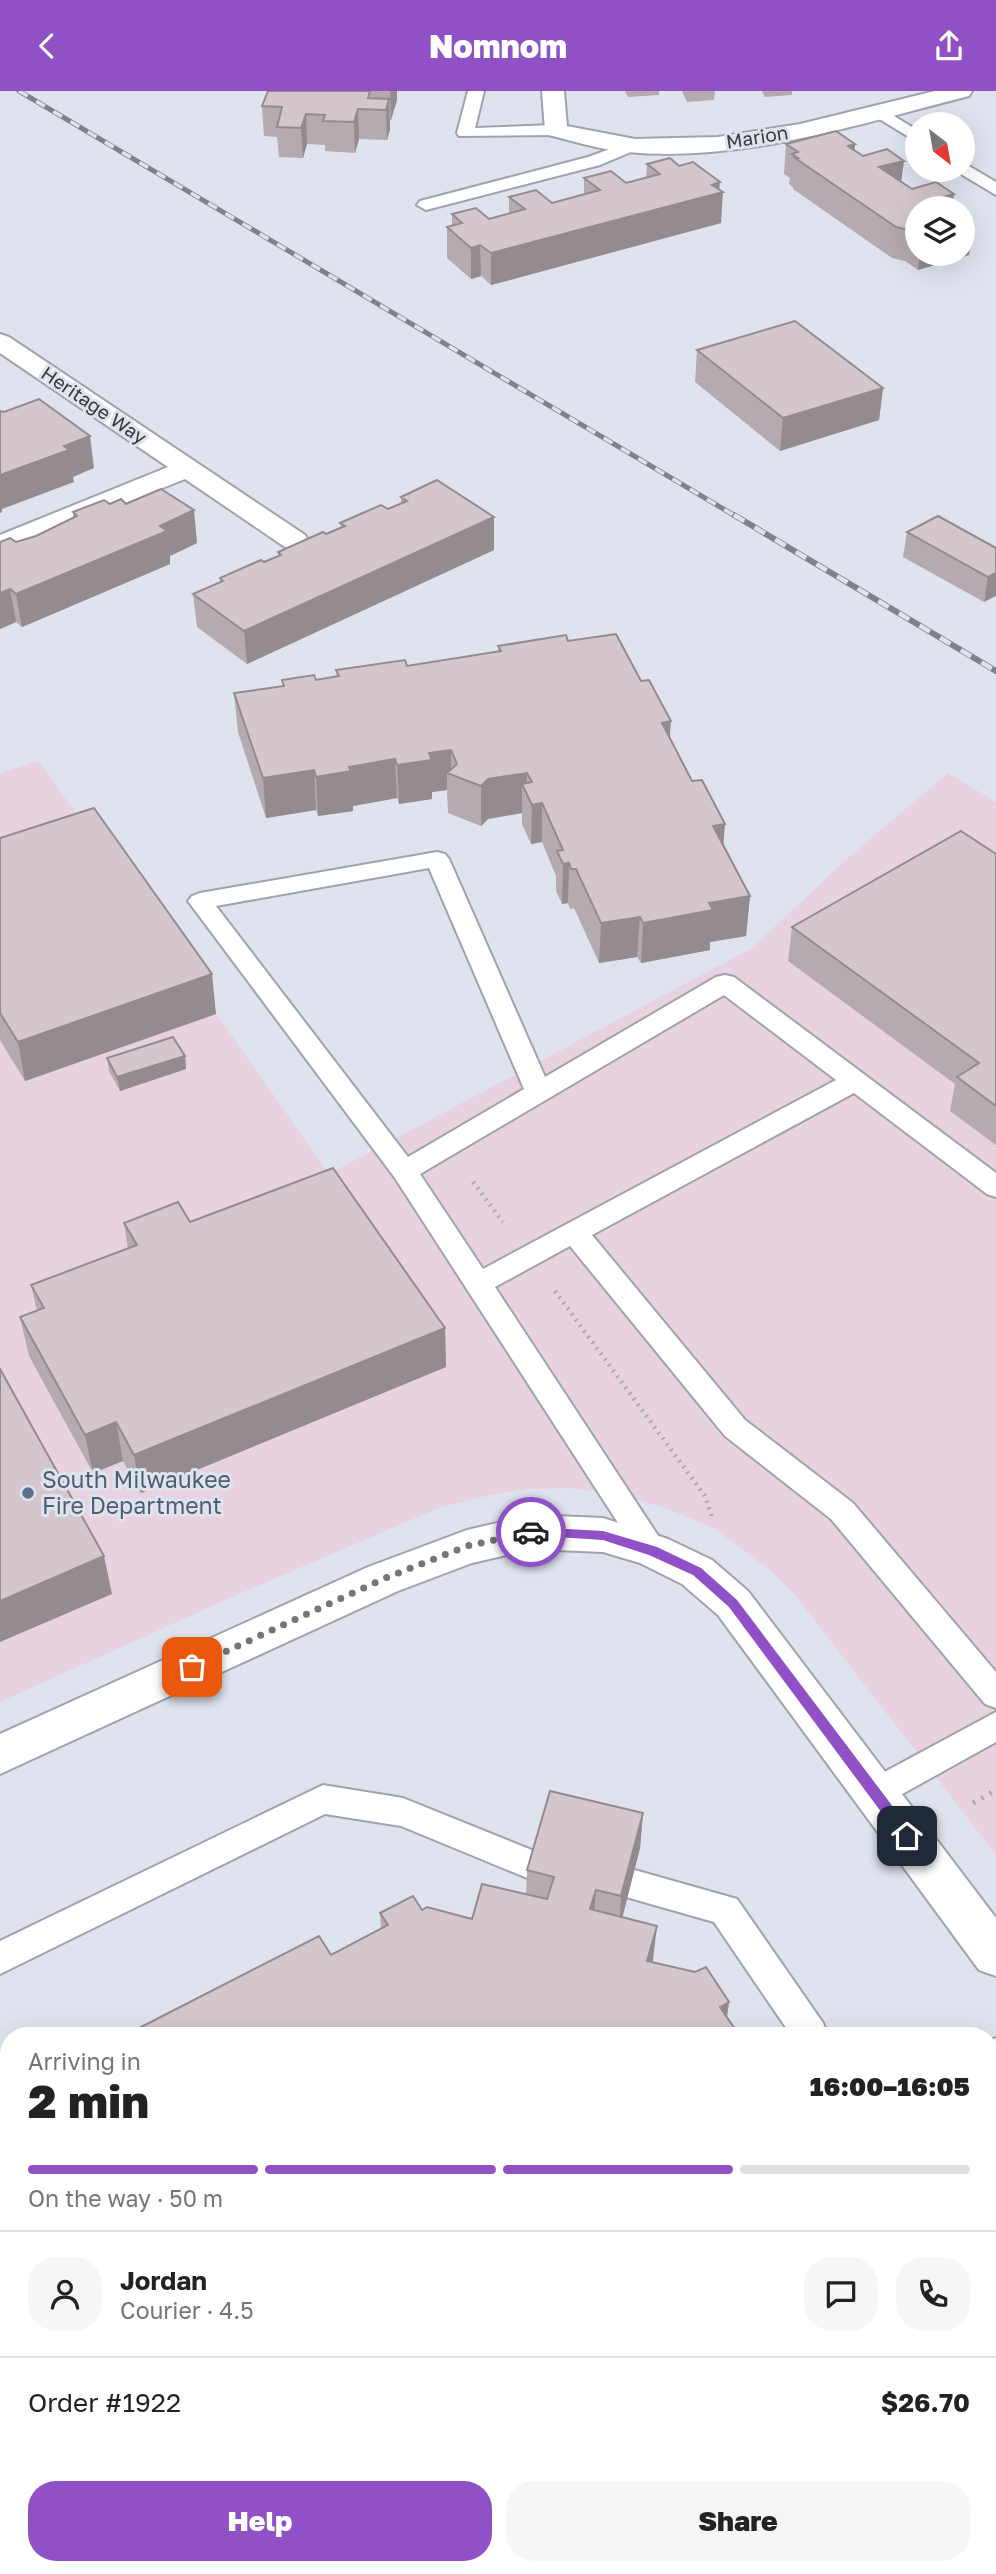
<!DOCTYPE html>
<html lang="en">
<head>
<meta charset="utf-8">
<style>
	:root { --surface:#fff; --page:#f6f6f6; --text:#222; --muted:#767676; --line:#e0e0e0; --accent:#9050c6 }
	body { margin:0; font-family:"Golos Text",sans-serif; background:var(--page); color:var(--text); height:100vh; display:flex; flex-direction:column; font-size:26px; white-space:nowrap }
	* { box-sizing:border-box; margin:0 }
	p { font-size:23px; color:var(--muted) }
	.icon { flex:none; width:38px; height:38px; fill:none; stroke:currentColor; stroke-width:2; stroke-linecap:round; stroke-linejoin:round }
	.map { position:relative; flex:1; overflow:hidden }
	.sheet { position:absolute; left:0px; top:1936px; width:998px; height:548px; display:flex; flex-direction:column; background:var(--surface); border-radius:28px 28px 0 0; box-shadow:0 7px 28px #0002 }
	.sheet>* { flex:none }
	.needle { width:46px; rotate:149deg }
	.fabs { position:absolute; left:905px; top:21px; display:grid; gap:14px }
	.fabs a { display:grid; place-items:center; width:70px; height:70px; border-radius:50%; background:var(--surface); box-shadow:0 7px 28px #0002; font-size:35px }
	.pin { position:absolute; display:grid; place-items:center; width:60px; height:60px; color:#fff; margin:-30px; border-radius:14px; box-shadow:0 4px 10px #0006 }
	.courier { position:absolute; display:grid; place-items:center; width:70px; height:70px; margin:-35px; border:5px solid #9050c6; border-radius:50%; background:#fff; color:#222; box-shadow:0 2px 9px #0007 }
	.summary em { font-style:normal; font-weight:800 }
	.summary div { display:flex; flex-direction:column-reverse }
	.summary { display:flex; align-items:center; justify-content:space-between; height:119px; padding:0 28px }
	h1 { font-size:46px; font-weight:800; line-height:52px }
	.bar { display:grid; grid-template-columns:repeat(4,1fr); gap:10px 7px; align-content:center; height:84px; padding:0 28px }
	.bar i { height:9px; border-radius:5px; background:var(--line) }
	.bar .selected { background:var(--accent) }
	.bar p { grid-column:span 4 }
	.line { display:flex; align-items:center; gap:18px; padding:0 28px; border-top:2px solid var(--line) }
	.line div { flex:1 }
	.round { display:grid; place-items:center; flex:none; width:74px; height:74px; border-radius:28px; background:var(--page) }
	.action { display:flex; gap:14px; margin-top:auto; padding:14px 28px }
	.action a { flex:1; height:80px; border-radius:28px; background:var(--accent); color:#fff; font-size:28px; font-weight:800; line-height:80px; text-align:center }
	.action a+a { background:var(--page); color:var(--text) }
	header { display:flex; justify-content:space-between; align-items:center; height:91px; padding:0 28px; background:var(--accent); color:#fff; font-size:32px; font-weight:800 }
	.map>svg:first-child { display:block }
	.commercial { fill:#e8d2df }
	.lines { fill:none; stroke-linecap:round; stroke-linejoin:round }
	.service-casing { stroke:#9fa3ae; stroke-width:4 }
	.minor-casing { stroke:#9fa3ae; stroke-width:4 }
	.path-far1 { stroke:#a9adb6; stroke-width:4.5; stroke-dasharray:2 5; stroke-linecap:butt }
	.path { stroke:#a9adb6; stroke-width:5; stroke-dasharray:2.5 7; stroke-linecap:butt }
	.service { fill:#fff; fill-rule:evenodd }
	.minor { fill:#fff; fill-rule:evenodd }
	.rail-far1-casing { stroke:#7f8289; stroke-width:5 }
	.rail-casing { stroke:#7f8289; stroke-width:6 }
	.rail-far1 { stroke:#dee3ee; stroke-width:3.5; stroke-dasharray:10; stroke-linecap:butt }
	.rail { stroke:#dee3ee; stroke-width:4.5; stroke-dasharray:12; stroke-linecap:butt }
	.wall { fill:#b5aaaf }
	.shaded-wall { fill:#948b8f }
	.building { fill:#d3c6cc; stroke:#948b8f; stroke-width:2 }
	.route { fill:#9050c6 }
	.done { stroke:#72757c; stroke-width:7; stroke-dasharray:0 12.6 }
	.service-dot { fill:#5c6f8a; stroke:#dee3ee; stroke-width:2.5 }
	.labels { text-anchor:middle; stroke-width:6; stroke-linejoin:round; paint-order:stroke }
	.far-street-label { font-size:19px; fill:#383a3e; stroke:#dee3ee }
	.service-label { font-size:23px; fill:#4e5e75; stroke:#dee3ee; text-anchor:start }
</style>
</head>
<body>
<header><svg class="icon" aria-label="back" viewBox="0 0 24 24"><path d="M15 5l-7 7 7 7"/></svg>Nomnom<svg class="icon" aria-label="share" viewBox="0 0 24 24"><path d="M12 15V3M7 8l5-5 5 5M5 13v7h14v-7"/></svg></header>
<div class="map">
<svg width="996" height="2483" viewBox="0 0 996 2483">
	<rect width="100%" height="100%" fill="#dee3ee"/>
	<polygon class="commercial" points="39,670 329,1083 752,857 850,765 948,682 996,711 996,1764 795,1504 770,1479 715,1438 668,1418 613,1402 568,1397 534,1398 503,1401 441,1416 241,1502 0,1611 0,682"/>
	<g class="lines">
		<defs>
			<g id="service">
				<polygon points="468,0 484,0 475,37 556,34 564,39 556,44 459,45 457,42"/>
				<polygon points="879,16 917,39 917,51 873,24 871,21 873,18"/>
				<polygon points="632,50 640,55 638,58 600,74 426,119 417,114 420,110 588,66"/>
				<polygon points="962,71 996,91 996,104 956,80 962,79"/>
				<path d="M437 761 445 763 449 768 545 986 716 886 725 884 734 886 996 1082V1106L987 1103 854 1002 592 1144 745 1329 853 1412 996 1581V1617L985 1613 831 1428 725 1345 570 1155 495 1196 668 1460 664 1469 653 1472 642 1469 395 1087 188 810 192 805 200 802ZM429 777 524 998 408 1066 216 815ZM724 904 836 989 483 1178 420 1083Z"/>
				<polygon points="996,1621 996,1651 886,1712 875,1716 864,1712 859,1702 864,1692"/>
				<polygon points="323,1694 403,1707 549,1766 554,1776 549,1786 537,1791 401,1735 325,1723 0,1883 0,1850"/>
				<polygon points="631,1778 737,1808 823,1932 828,1944 791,1944 714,1831 619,1804 614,1793 619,1782"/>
				<polygon points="996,1947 996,1982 989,1985 989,1950"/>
			</g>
			<g id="minor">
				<path d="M542 0H564L567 35 635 48 718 46 800 33 935 0H972L969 5C859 33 741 72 627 61 600 59 574 50 548 44L545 39Z"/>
				<polygon points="0,243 9,246 305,444 309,450 305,456 295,458 285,456 185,388 0,462 0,444 168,376 0,262"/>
				<polygon points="532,1424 603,1427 668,1448 712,1469 748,1500 996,1827 996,1885 979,1879 718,1524 682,1493 640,1472 603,1461 532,1458 472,1472 398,1500 0,1683 0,1643 368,1476 467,1439"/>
			</g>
		</defs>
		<use href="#service" class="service-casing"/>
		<use href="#minor" class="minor-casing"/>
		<g class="path-far1">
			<polyline points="473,1091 503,1131"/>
			<polyline points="555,1200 705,1405 713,1429"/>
		</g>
		<polyline class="path" points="973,1712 996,1699"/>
		<use href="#service" class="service"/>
		<use href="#minor" class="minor"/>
		<defs>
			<polyline id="rail-far1" points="19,0 737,426"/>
			<polyline id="rail" points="734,424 996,580"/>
		</defs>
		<use href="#rail-far1" class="rail-far1-casing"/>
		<use href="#rail" class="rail-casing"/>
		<use href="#rail-far1" class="rail-far1"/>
		<use href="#rail" class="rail"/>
	</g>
	<g class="wall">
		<polygon points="268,0 398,0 397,0 397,9 391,29 390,29 390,38 387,49 359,48 355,62 325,60 325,54 307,53 303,67 279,66 277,46 264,45 262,15"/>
		<polygon points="625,0 661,0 659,0 659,4 628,6"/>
		<polygon points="682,0 715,0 714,9 687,11"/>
		<polygon points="762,0 792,0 792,4 765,6"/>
		<polygon points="786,53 855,53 854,59 901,91 917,117 917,163 962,163 969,164 918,179 905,170 892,167 793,98 793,96 789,93 790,87 784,83"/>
		<polygon points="647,73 679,75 719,99 721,132 491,194 481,185 471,188 447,167 447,136 452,134 452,123 489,128 509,122 509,106 552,112 584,103 584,87 626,92 646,87"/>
		<polygon points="697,259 883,297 879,329 780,360 695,291"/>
		<polygon points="401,406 494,459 247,573 197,536 193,503 220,491 220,487 264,471 278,465 278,461 341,437 340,432 388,418 401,412"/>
		<polygon points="110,413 126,413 197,452 170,465 170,473 22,536 16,531 0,538 16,451 36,445 73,427 73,421"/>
		<polygon points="907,441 996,457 984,511 903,466"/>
		<polygon points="568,550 670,647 750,805 746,845 710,851 710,859 641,872 637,866 599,872 574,817 570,818 568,812 562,813 556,800 556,785 542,751 531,753 522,733 522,722 488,728 481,735 448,722 447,699 432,701 432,708 399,713 397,707 353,715 353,720 318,725 316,719 266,727 238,641 234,602 283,595 282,589 316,589 337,585 336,579 407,575 498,561 498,555"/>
		<polygon points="0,747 216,923 25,990 0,949"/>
		<polygon points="996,763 996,1054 950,1020 955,993 788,870 792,836"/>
		<polygon points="185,965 186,978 120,1000 109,980 107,967"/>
		<polygon points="190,1131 445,1237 446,1276 141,1402 123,1370 93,1382 29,1265 20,1226 37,1220 31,1194 128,1158 124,1132"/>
		<polygon points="643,1722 640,1757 622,1826 653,1869 653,1871 729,1911 727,1926 739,1944 143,1944 141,1936 331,1864 381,1838 380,1822 422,1819 472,1828 526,1803 527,1779"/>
		<polygon points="720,2474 989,2474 996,2483 725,2483"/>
	</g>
	<g class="shaded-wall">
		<polygon points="390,0 397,0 397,9 391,29"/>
		<polygon points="389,8 390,38 387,49 386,19"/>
		<polygon points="358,18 359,48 355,62 354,31"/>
		<polygon points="306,23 307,53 303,67 301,37"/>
		<polygon points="855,53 852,83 848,55"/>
		<polygon points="904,70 900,100 879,76"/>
		<polygon points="720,91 719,102 723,101 721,132 491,194 491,162"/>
		<polygon points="954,103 952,117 928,117 929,110"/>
		<polygon points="973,133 969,164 918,179 920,163 962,163 962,136"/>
		<polygon points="480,154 481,185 471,188 471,157"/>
		<polygon points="883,297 879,329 780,360 783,327"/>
		<polygon points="90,345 94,377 73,386 74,391 2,418 2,421 0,422 0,384 64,355"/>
		<polygon points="194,419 197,452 170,465 170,473 22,536 16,503"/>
		<polygon points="494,426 494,459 247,573 244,540"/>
		<polygon points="996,482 996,505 984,511 988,486"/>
		<polygon points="10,498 16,531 0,538 0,502"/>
		<polygon points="671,630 668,669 662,632"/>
		<polygon points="451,659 451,684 447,682 447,699 432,701 432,708 399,713 397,674 429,662"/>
		<polygon points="395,668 397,707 353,715 353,720 318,725 316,686 349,676"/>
		<polygon points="314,679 316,719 266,727 263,687"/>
		<polygon points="527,682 527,704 522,693 522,722 488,728 481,735 481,695 488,688"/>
		<polygon points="542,712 542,751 531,753 532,714"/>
		<polygon points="725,733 722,773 713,735"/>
		<polygon points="569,772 568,812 562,813 563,773"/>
		<polygon points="750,805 746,845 710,851 710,859 641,872 643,832 709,812"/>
		<polygon points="640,826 637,866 599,872 601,832"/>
		<polygon points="212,883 216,923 25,990 18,951"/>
		<polygon points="185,965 186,978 120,1000 117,986"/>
		<polygon points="445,1237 446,1276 141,1402 134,1364"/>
		<polygon points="116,1331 123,1370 93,1382 85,1344"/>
		<polygon points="104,1465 112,1503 0,1551 0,1510"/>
		<polygon points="643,1722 640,1757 619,1840 621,1805"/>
		<polygon points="596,1799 593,1834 590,1818"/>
		<polygon points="657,1835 653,1869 644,1904 647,1870"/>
		<polygon points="729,1911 724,1944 720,1916"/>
		<polygon points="9,2342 9,2375 0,2380 0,2347"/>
	</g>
	<g class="building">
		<polygon points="268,0 370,0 368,7 389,8 386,19 358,18 354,31 323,30 325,24 306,23 301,37 277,36 282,16 262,15"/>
		<polygon points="836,40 855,53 848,55 863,65 887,58 904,70 879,76 912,98 936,91 954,103 929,110 940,117 917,117 917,144 909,139 896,136 795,67 798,67 792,63 798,61 786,53"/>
		<polygon points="670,67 679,75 693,71 720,91 712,94 723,101 491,162 480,154 471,157 447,136 462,132 452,123 476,117 489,128 525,118 509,106 536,99 552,112 600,99 584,87 611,80 626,92 660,83 647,73"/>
		<polygon points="962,126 973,133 962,136"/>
		<polygon points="795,230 883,297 783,327 697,259"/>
		<polygon points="39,308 90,345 64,355 69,359 0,384 0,320 4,321"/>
		<polygon points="437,389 494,426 244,540 193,503 223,490 220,487 261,469 264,471 281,464 278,461 323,441 326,443 345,435 340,432 381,414 388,418 407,410 401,406"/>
		<polygon points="161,398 194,419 160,435 167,440 16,503 10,498 0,502 0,451 10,447 16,451 36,445 77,425 73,421 104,409 110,413 121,408 126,413"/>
		<polygon points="938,425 996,457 996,482 988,486 907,441"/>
		<polygon points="616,543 641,590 649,589 671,630 662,632 692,690 702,689 725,733 713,735 750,805 709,812 713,819 643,832 640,826 601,832 576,778 571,778 569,772 563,773 557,760 563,759 542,712 532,714 522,693 532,691 527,682 488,688 481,695 447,682 457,673 451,659 429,662 432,669 397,674 395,668 349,676 351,680 316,686 314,679 263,687 234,602 284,595 282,589 314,584 316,589 339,585 336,579 405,569 407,575 501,560 498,555 566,544 568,550"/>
		<polygon points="94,717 212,883 18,951 0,922 0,747"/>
		<polygon points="961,740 996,763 996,1015 957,986 979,972 792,836"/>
		<polygon points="173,946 185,965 117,986 107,967"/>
		<polygon points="333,1077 445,1237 134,1364 116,1331 85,1344 20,1226 44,1217 31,1194 137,1154 124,1132 178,1111 190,1131"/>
		<polygon points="0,1278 104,1465 0,1510"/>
		<polygon points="550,1700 643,1722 621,1805 596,1799 590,1818 657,1835 647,1870 695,1881 706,1876 729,1911 720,1916 739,1944 145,1944 141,1936 319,1845 331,1864 388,1834 380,1822 413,1805 422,1819 427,1816 472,1828 482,1793 547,1808 554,1786 527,1779"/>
		<polygon points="0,2022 4,2031 9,2029 9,2342 0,2347"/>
		<polygon points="989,2266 996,2277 996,2483 745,2483 740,2474 989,2474"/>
	</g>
	<polygon class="route" points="531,1436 603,1440 657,1456 701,1477 737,1509 912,1741 912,1749 902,1749 729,1516 693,1484 649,1464 603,1449 527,1444 525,1441"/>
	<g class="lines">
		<polyline class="done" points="192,1576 383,1488 467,1455 531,1441"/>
	</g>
	<circle class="service-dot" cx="28" cy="1402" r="7"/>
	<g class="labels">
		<g class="far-street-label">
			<text transform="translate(757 46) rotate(-9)" y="7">Marion</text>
			<text transform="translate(94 314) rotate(34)" y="7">Heritage Way</text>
		</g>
		<g class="service-label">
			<text x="42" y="1397">South Milwaukee<tspan x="42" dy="26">Fire Department</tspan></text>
		</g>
	</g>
</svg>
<div class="fabs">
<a><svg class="needle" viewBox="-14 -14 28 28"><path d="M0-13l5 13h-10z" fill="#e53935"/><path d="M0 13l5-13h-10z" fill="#767676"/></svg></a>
<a><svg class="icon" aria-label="layers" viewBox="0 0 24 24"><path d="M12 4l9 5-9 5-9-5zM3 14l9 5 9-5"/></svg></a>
</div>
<div class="pin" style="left:192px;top:1576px;background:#ea580c"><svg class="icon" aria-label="bag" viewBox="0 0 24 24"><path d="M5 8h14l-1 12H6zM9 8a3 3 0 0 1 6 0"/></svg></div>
<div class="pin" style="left:907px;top:1745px;background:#1f2937"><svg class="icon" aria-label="home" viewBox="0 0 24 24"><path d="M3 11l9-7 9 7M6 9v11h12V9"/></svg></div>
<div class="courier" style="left:531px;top:1441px"><svg class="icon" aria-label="car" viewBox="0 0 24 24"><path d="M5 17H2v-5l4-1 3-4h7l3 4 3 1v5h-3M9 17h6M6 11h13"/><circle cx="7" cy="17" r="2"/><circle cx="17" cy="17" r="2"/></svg></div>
<section class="sheet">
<div class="summary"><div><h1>2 min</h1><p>Arriving in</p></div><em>16:00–16:05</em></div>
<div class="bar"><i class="selected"></i><i class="selected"></i><i class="selected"></i><i></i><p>On the way · 50 m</p></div>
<div class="line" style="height:126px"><a class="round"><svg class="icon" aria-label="person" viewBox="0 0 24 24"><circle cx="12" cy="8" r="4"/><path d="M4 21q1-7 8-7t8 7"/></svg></a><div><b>Jordan</b><p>Courier · 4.5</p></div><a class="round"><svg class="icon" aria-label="chat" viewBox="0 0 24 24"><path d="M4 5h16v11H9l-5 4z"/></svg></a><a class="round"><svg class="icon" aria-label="phone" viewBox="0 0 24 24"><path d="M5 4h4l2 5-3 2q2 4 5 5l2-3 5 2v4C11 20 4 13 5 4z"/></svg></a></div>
<div class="line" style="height:91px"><div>Order #1922</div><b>$26.70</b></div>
<div class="action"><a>Help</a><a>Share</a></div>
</section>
</div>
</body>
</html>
